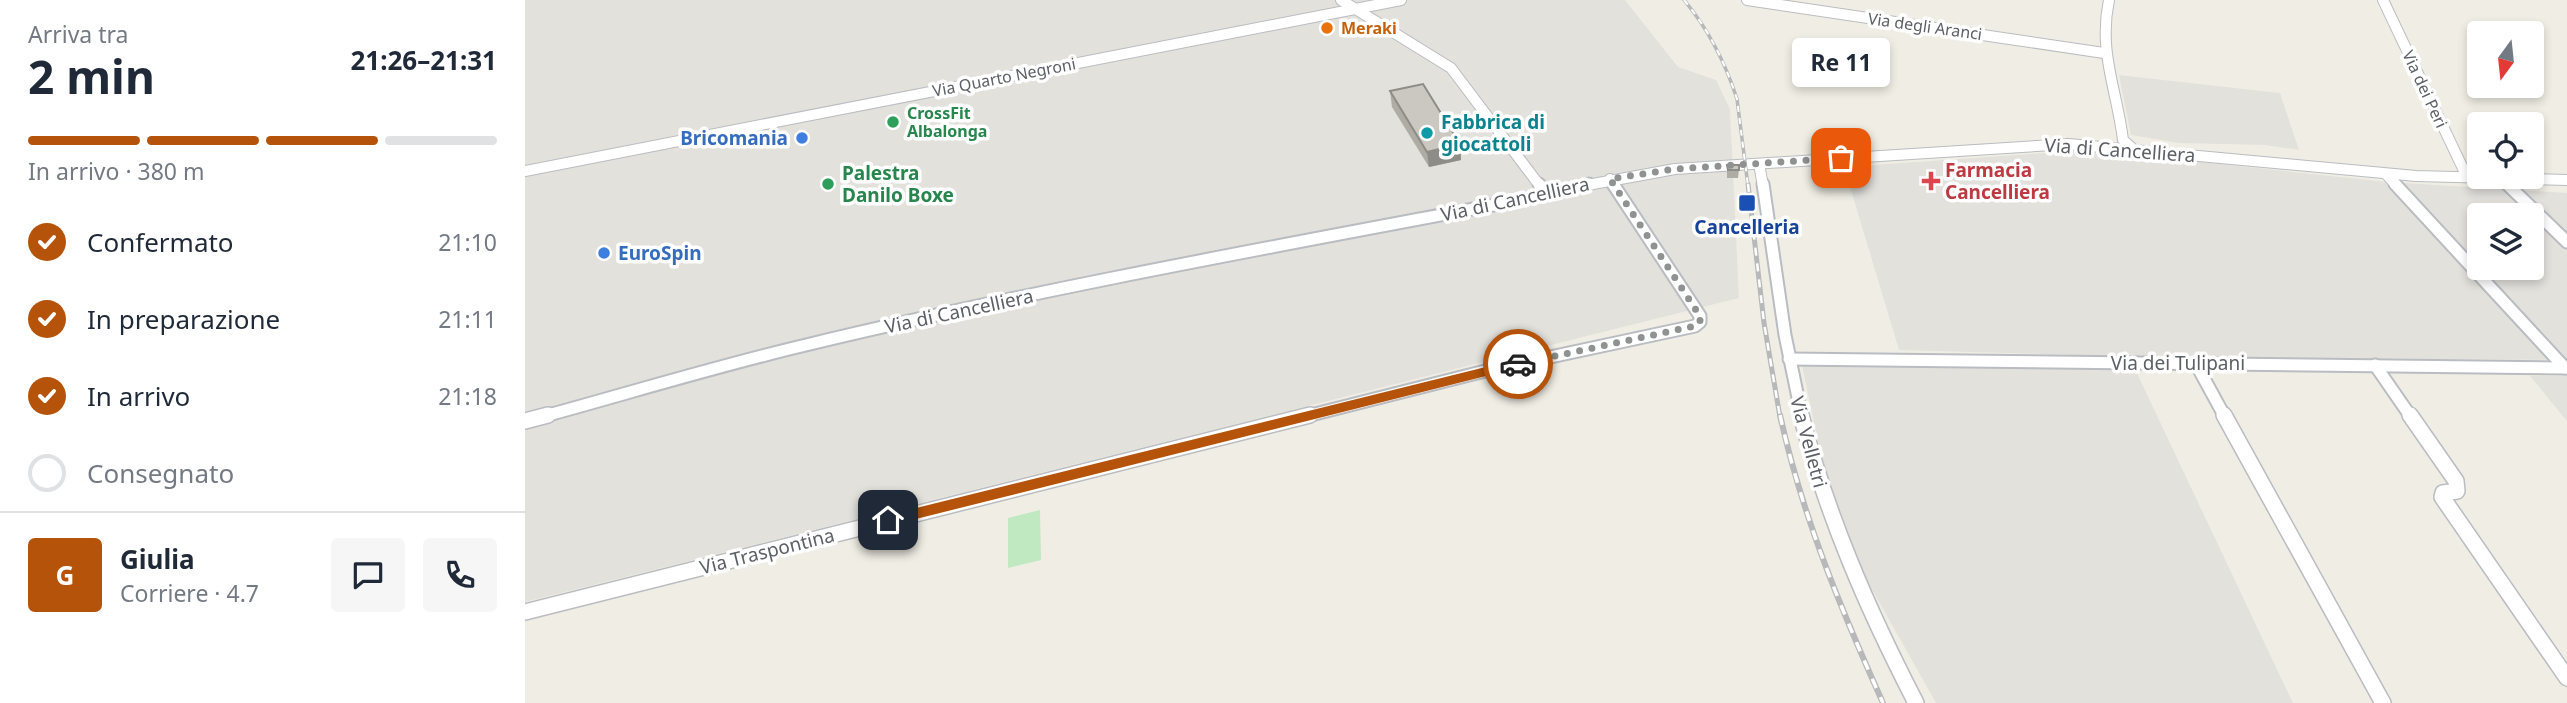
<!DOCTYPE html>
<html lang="it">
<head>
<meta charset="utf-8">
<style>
	:root { --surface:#fff; --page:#f6f6f7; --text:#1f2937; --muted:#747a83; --line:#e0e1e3; --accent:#b45309 }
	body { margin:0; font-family:"Noto Sans",sans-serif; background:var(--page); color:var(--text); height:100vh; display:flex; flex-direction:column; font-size:26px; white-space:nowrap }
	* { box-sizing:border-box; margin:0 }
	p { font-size:23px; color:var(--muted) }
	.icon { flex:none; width:38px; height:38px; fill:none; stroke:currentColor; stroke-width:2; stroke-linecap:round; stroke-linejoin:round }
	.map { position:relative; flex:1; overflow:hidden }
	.panel { display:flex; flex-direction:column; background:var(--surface); width:525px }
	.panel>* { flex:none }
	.needle { width:46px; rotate:195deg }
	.buttons { position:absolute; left:1942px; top:21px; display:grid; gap:14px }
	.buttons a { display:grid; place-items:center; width:77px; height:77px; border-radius:7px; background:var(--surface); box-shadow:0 4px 10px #0003; font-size:35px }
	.pin { position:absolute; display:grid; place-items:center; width:60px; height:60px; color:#fff; margin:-30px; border-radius:14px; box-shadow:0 4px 10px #0006 }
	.courier { position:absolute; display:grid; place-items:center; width:70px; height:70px; margin:-35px; border:5px solid #b45309; border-radius:50%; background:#fff; color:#222; box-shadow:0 2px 9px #0007 }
	.bubble { position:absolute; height:49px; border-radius:7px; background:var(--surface); box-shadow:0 4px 10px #0003; font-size:23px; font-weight:700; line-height:49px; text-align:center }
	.overview em { font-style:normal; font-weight:700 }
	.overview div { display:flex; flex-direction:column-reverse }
	.overview { display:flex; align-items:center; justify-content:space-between; height:119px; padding:0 28px }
	h1 { font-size:46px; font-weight:700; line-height:52px }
	.bar { display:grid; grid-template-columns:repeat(4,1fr); gap:10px 7px; align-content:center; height:84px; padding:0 28px }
	.bar i { height:9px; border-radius:5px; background:var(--line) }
	.bar .on { background:var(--accent) }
	.bar p { grid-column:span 4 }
	.line { display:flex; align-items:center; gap:18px; padding:0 28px; border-top:2px solid var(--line) }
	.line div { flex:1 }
	.round { display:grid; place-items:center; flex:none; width:74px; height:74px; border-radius:7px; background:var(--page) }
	ol { padding:0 28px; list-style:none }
	li { display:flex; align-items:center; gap:21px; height:77px }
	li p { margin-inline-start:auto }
	li .icon { padding:7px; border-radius:50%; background:var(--accent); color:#fff; stroke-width:4 }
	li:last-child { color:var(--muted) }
	li i { width:38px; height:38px; border:4px solid var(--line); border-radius:50% }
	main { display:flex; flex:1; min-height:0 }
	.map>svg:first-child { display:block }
	.industrial { fill:#e3e1dc; fill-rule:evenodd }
	.green { fill:#c0e8c1 }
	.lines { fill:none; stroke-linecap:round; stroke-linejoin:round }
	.minor-far2-casing { stroke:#b9bcc1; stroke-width:12 }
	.minor-far1-casing { stroke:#b9bcc1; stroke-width:15 }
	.minor-casing { stroke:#b9bcc1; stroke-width:18 }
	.minor-far2 { stroke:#fff; stroke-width:10 }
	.minor-far1 { stroke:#fff; stroke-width:11 }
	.minor { stroke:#fff; stroke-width:15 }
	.rail-far2-casing { stroke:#b7b8b9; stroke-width:3.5 }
	.rail-far1-casing { stroke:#b7b8b9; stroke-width:5 }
	.rail-casing { stroke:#b7b8b9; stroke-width:6 }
	.rail-far2 { stroke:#fff; stroke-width:2; stroke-dasharray:6; stroke-linecap:butt }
	.rail-far1 { stroke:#fff; stroke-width:2.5; stroke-dasharray:8; stroke-linecap:butt }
	.rail { stroke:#fff; stroke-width:3.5; stroke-dasharray:10; stroke-linecap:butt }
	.wall { fill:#afaca6 }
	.shaded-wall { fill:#8e8c87 }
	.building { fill:#cbc8c1; stroke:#8e8c87; stroke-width:2 }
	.route { fill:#b45309 }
	.done { stroke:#909292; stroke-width:7; stroke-dasharray:0 12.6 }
	.food-dot { fill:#e8710a; stroke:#fff; stroke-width:2.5 }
	.leisure-dot { fill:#2e9e5b; stroke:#fff; stroke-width:2.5 }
	.culture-dot { fill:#0f9aa8; stroke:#fff; stroke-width:2.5 }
	.shop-dot { fill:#3f7fe0; stroke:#fff; stroke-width:2.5 }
	.health-dot { fill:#e0444e; stroke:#fff; stroke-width:2.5 }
	.transit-dot { fill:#1a4fb4; stroke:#fff; stroke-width:2.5 }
	.labels { text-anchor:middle; stroke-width:7; stroke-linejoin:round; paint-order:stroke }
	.far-street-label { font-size:16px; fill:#5c6066; stroke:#fff }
	.far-food-label { font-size:16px; font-weight:bold; fill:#c56008; stroke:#fff; text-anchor:start }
	.far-leisure-label { font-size:16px; font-weight:bold; fill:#27864d; stroke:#fff; text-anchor:start }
	.culture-label { font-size:19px; font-weight:bold; fill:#0d838f; stroke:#fff; text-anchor:start }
	.shop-label { font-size:19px; font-weight:bold; fill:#366cbe; stroke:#fff; text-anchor:end }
	.street-label { font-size:19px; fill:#5c6066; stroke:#fff }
	.health-label { font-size:19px; font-weight:bold; fill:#be3a42; stroke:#fff; text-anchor:start }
	.leisure-label { font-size:19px; font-weight:bold; fill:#27864d; stroke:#fff; text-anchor:start }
	.transit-label { font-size:19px; font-weight:bold; fill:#164399; stroke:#fff }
</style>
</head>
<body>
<main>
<section class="panel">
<div class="overview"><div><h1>2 min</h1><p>Arriva tra</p></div><em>21:26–21:31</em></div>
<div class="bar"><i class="on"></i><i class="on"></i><i class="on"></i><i></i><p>In arrivo · 380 m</p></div>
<ol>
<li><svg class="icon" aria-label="check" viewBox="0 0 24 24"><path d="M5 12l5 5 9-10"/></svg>Confermato<p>21:10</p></li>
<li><svg class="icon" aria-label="check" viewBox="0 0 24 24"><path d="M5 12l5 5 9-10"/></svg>In preparazione<p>21:11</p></li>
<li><svg class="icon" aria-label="check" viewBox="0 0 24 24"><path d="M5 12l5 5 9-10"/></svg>In arrivo<p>21:18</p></li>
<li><i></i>Consegnato</li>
</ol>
<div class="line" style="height:126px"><b class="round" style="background:var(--accent);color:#fff">G</b><div><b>Giulia</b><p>Corriere · 4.7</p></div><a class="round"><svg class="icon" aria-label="chat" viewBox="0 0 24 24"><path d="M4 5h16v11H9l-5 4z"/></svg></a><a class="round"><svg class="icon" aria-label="phone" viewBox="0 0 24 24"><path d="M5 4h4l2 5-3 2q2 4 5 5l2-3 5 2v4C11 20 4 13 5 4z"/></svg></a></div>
</section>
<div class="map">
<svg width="2042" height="703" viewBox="0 0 2042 703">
	<rect width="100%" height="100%" fill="#f0eee4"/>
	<g class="industrial">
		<polygon points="0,0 1100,0 1153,67 1191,80 1205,109 1214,298 0,602"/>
		<polygon points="1594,75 1755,93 1774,150 1740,145 1654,143 1606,135"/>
		<path d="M1562 150 1863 182 2042 193V360L1625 357 1374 350 1319 167ZM1955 215H2007V268H1955Z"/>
		<polygon points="1276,361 1610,369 1768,703 1411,703 1335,568 1301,479"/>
		<polygon points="2005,376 2042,376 2042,421"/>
	</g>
	<polygon class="green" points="515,510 516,560 483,568 483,518"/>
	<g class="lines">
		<defs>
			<g id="minor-far2">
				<polyline points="816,0 926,68 1015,186"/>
				<polyline points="1222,0 1579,53"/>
				<path d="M1584 0C1573 52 1592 90 1598 140L1607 148"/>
				<polyline points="1858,0 1942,177"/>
				<polyline points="1234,164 1238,186"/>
				<polyline points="0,171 876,0"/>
				<polyline points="1861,174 1872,186"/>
				<polyline points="1975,177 1984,186"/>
				<polyline points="1085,179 1090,186"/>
				<polyline points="1057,186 1150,169 1544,144 1891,176 2042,180"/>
			</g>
			<g id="minor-far1">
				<polyline points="1014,184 1022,195"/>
				<polyline points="1238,184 1260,335 1277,417"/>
				<polyline points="1870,184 2040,368"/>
				<polyline points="1982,184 2042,242"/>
				<polyline points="1264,359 2042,368"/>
				<polyline points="1671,364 1700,417"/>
				<polyline points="1850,365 1886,417"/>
				<path d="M16 417C104 393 192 366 281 345 526 286 775 242 1022 195L1064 184"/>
				<polyline points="778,417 960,371 1170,326 1175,322 1175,316 1088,184"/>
			</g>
			<g id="minor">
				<path d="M1276 415C1302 516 1343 610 1391 703"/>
				<polyline points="1699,415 1858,703"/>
				<polyline points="1885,415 1931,481 1932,491 1918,493 1917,497 2042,678"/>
				<polyline points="0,421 23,415"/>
				<polyline points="0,612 785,415"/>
			</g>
		</defs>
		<use href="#minor-far2" class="minor-far2-casing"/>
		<use href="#minor-far1" class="minor-far1-casing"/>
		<use href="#minor" class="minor-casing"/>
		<use href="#minor-far2" class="minor-far2"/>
		<use href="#minor-far1" class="minor-far1"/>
		<use href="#minor" class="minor"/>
		<defs>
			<path id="rail-far2" d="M1159 0C1184 30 1200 62 1212 99L1223 186"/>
			<polyline id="rail-far1" points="1223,184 1239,323 1255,417"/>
			<path id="rail" d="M1255 415C1277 516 1316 609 1358 703"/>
		</defs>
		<use href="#rail-far2" class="rail-far2-casing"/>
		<use href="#rail-far1" class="rail-far1-casing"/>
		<use href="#rail" class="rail-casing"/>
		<use href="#rail-far2" class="rail-far2"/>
		<use href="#rail-far1" class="rail-far1"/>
		<use href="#rail" class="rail"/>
	</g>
	<g class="wall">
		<polygon points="865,91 935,144 936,160 904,167 867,107"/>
		<polygon points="1202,165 1214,170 1213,178 1202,178"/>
	</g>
	<polygon class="shaded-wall" points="935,144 936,160 904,167 902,152"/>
	<g class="building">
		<polygon points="898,84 935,144 902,152 865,91"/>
		<polygon points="1202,165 1214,165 1214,170 1203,170"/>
	</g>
	<polygon class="route" points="993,359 999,364 997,367 363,526 357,520 363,515"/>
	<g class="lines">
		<polyline class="done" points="993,364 1170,326 1175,322 1175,316 1085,179 1150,169 1316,158"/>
	</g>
	<circle class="food-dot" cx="802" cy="28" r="7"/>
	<g class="leisure-dot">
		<circle cx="368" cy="122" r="7"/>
		<circle cx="303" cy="184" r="7"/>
	</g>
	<circle class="culture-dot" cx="902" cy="133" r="7"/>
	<g class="shop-dot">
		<circle cx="277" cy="138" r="7"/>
		<circle cx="79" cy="253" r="7"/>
	</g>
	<path class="health-dot" d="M1402.5 170.5h7v7h7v7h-7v7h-7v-7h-7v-7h7z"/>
	<rect class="transit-dot" x="1213" y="194" width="18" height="18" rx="3.5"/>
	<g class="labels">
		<g class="far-street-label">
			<text transform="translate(1400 26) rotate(8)" y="6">Via degli Aranci</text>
			<text transform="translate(479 77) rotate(-11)" y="6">Via Quarto Negroni</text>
			<text transform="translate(1900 89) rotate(65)" y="6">Via dei Peri</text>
		</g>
		<g class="far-food-label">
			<text x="816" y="34">Meraki</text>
		</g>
		<g class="far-leisure-label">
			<text x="382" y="119">CrossFit<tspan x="382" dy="18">Albalonga</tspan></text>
		</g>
		<g class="culture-label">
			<text x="916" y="129">Fabbrica di<tspan x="916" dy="22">giocattoli</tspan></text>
		</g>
		<g class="shop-label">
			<text x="263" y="145">Bricomania</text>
			<text x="93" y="260" text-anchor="start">EuroSpin</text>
		</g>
		<g class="street-label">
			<text transform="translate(1595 150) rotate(4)" y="7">Via di Cancelliera</text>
			<text transform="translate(990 199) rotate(-12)" y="7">Via di Cancelliera</text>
			<text transform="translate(434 311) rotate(-12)" y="7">Via di Cancelliera</text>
			<text x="1653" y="370">Via dei Tulipani</text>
			<text transform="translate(1284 442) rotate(75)" y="7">Via Velletri</text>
			<text transform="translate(242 551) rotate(-14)" y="7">Via Traspontina</text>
		</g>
		<g class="health-label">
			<text x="1420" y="177">Farmacia<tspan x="1420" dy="22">Cancelliera</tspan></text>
		</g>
		<g class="leisure-label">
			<text x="317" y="180">Palestra<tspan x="317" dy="22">Danilo Boxe</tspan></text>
		</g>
		<g class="transit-label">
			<text x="1222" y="234">Cancelleria</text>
		</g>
	</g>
</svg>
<div class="buttons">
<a><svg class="needle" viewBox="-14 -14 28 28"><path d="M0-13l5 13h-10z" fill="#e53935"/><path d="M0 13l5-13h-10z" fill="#747a83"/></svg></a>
<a><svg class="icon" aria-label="locate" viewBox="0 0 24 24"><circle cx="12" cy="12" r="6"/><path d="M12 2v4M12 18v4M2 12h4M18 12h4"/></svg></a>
<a><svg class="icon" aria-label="layers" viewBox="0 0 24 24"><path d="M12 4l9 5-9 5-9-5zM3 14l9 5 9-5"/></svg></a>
</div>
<div class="pin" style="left:1316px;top:158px;background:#ea580c"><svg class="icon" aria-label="bag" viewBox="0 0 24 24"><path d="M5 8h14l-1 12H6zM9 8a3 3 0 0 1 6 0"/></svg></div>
<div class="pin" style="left:363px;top:520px;background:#1f2937"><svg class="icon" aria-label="home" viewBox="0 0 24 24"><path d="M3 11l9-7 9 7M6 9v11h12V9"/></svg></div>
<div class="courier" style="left:993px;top:364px"><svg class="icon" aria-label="car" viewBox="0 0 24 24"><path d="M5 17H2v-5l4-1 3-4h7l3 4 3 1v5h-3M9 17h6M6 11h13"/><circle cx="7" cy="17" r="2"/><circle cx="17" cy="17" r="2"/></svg></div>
<div class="bubble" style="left:1267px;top:38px;width:98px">Re 11</div>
</div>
</main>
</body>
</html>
